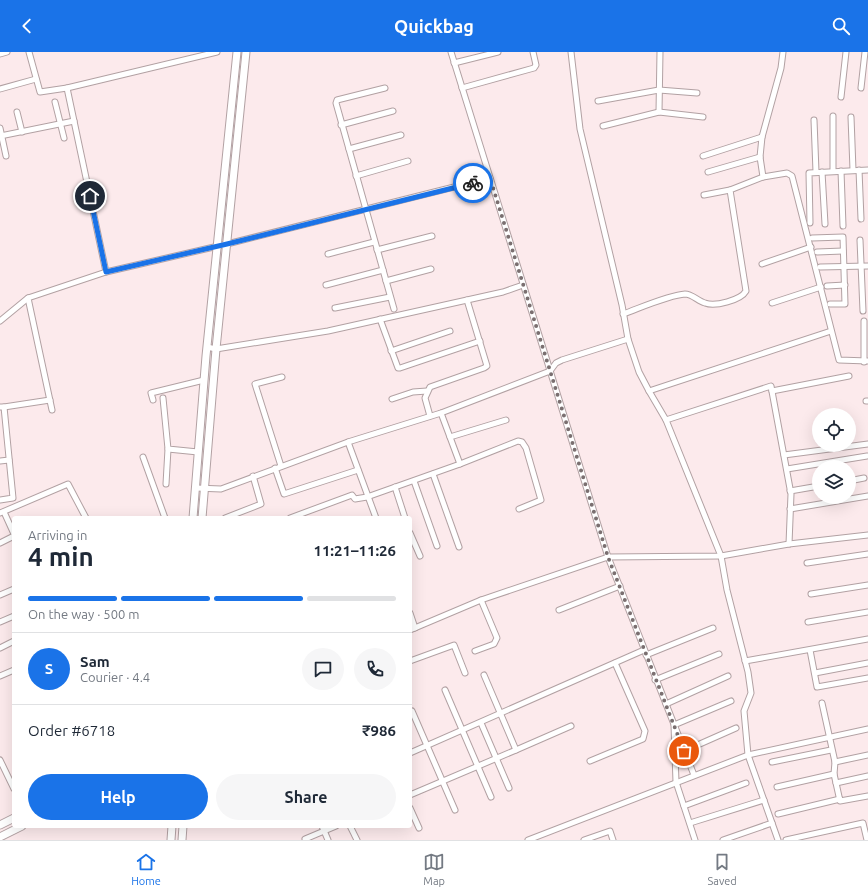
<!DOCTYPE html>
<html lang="en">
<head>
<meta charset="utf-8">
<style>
	:root { --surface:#fff; --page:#f6f6f7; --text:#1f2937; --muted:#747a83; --line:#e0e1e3; --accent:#1a73e8 }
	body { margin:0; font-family:Ubuntu,sans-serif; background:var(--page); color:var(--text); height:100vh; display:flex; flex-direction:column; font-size:15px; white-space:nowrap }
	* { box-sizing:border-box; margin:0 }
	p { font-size:13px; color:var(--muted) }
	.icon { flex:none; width:22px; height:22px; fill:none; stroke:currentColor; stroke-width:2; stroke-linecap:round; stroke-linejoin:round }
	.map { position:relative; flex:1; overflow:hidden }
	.sheet { position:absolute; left:12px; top:464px; width:400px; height:312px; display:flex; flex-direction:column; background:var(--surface); border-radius:4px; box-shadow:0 4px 16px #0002 }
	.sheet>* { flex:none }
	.fabs { position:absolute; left:812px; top:356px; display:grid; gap:8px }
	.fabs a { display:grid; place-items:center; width:44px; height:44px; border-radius:50%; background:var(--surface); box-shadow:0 4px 16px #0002; font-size:20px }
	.pin { position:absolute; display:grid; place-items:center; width:34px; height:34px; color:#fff; margin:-17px; border:2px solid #fff; border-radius:50%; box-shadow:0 1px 4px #0007 }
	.courier { position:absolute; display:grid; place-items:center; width:40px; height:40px; margin:-20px; border:3px solid #1a73e8; border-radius:50%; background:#fff; color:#222; box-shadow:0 1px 5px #0007 }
	.overview em { font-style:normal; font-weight:700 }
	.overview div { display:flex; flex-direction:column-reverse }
	.overview { display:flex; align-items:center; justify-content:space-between; height:68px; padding:0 16px }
	h1 { font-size:26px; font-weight:700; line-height:30px }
	.bar { display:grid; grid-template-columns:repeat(4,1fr); gap:6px 4px; align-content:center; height:48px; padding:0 16px }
	.bar i { height:5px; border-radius:3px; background:var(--line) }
	.bar .current { background:var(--accent) }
	.bar p { grid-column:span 4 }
	.line { display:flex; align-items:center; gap:10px; padding:0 16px; border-top:1px solid var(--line) }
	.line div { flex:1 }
	.round { display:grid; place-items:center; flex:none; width:42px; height:42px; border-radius:21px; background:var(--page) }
	.cta { display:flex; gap:8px; margin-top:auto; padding:8px 16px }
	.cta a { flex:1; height:46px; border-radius:24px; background:var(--accent); color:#fff; font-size:16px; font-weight:700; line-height:46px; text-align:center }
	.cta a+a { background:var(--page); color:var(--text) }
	header { display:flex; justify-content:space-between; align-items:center; height:52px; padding:0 16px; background:var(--accent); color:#fff; font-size:18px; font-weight:700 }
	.dock { display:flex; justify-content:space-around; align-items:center; height:56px; border-top:1px solid var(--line); background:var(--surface); font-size:11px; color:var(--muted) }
	.dock a { display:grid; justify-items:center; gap:2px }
	.dock .current { color:var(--accent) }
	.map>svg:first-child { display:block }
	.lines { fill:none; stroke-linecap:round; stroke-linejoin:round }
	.street-casing { stroke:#b2a1a3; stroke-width:7 }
	.secondary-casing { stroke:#b2a1a3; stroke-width:9 }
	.street { stroke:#fff; stroke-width:5 }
	.secondary { stroke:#fff; stroke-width:7 }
	.done { stroke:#7a6f70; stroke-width:4; stroke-dasharray:0 7.2 }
	.route { stroke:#1a73e8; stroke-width:5 }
</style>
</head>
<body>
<header><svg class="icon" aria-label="back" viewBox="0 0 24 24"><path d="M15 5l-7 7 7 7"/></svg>Quickbag<svg class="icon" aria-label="search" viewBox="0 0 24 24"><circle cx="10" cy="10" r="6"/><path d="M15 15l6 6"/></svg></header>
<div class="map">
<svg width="868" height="788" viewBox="0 0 868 788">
	<rect width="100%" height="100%" fill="#fceaec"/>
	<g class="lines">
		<defs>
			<g id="street">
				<polyline points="29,0 40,40 67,36"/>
				<polyline points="451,0 608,505 694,723"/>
				<polyline points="571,0 580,77 622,253 628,287 639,320 649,339 831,279"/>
				<polyline points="0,2 7,0"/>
				<polyline points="454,11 498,0"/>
				<polyline points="385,36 337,48 336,51 394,257"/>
				<polyline points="462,36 534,16 536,13 533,0"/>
				<polyline points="861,36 865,0"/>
				<polyline points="0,37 36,27"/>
				<polyline points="841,45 846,0"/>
				<polyline points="598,49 659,38 697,41"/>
				<polyline points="55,50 64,86"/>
				<polyline points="17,60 22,80"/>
				<polyline points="659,60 660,0"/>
				<polyline points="833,64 833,119"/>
				<polyline points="851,65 853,118"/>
				<polyline points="814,68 816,120"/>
				<polyline points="341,73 393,59"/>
				<polyline points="603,74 659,60 703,65"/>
				<polyline points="0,76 6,104"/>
				<polyline points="0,84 74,69"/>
				<polyline points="349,97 401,83"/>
				<polyline points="703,104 762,85"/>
				<polyline points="859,118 861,167"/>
				<polyline points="841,119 843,174"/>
				<polyline points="708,120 760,105"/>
				<polyline points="822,120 825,172"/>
				<polyline points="356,124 408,109"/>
				<polyline points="763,125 760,105 762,85 781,16 783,0"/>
				<polyline points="704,143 730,138"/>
				<polyline points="810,171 809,121 868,118"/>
				<polyline points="812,186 843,185 845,252 830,252"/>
				<polyline points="860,188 863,259"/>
				<polyline points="377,198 432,184"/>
				<polyline points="817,200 843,199"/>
				<polyline points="328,202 374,190"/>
				<polyline points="762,212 811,195"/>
				<polyline points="820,215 868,214"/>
				<polyline points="106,220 67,36 217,0"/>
				<polyline points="386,229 431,217"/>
				<polyline points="326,233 383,218"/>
				<polyline points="827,234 845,233"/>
				<polyline points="772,251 821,235"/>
				<polyline points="335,256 390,245"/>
				<path d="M623 262C640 256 669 243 685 242 692 242 698 249 705 251 715 255 741 248 746 239L730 138 763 125 787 121 792 124 839 308 868 309"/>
				<polyline points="380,267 398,316 400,316 480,289"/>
				<polyline points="0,269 28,246"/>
				<polyline points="207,295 216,297 328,279 503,240 523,233"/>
				<polyline points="391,299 450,279"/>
				<polyline points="864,310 864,269"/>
				<polyline points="649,339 666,368"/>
				<polyline points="772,339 849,324"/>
				<polyline points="163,346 168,397 198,400"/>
				<polyline points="392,347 413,340 427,339"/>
				<polyline points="153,348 151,341 204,328"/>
				<polyline points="866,349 868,349"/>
				<polyline points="0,355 4,355 13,446 0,448"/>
				<polyline points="4,355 50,348"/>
				<polyline points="52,358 28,246 106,220 227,192 490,126"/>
				<polyline points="430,364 425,346 430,335 484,316 487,314 467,248"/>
				<polyline points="450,385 506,368"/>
				<polyline points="348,390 376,466"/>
				<polyline points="784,403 868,392"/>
				<polyline points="143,405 165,466"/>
				<polyline points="0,409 9,408"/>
				<polyline points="460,412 518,389 522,390 526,396 541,448 519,457"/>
				<polyline points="281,414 255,332 282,325"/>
				<polyline points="275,416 284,442 358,418"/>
				<polyline points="787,417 867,404"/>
				<polyline points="433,422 459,495"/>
				<polyline points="414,429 437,494"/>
				<polyline points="849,429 864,426"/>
				<polyline points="166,432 168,397"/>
				<polyline points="395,435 405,466"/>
				<polyline points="196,436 221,437 348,390 441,361 550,319 556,311 562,308 628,287"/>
				<polyline points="790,439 819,434"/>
				<polyline points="790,457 868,444"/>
				<polyline points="4,460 14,482"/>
				<polyline points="0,461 68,432 86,466"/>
				<polyline points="225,466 261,452 253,424"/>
				<polyline points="290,466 352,443 355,447 367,445 460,412 441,361"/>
				<polyline points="410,481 420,504"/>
				<polyline points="0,491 14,484"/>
				<polyline points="807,511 868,502"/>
				<polyline points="811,542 868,533"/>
				<polyline points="0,543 14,537"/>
				<polyline points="559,558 620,534"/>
				<polyline points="410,561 415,576"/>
				<polyline points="0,570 14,564"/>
				<polyline points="808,570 868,560"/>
				<polyline points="410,578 481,548 608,505 721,504 789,492 868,483"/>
				<polyline points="0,596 14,589"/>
				<polyline points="810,598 817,635 868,626"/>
				<polyline points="475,599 494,592 497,586 481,548"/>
				<polyline points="646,603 713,576"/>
				<polyline points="410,609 454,593 465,621"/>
				<polyline points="745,609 868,587"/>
				<polyline points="815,621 868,611"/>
				<polyline points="484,623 516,698 571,674"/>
				<polyline points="0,624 14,618"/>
				<polyline points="655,628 719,602"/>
				<polyline points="445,638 491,745"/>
				<polyline points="822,651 835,710 834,722 840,749 868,744"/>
				<polyline points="666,652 728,624"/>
				<polyline points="412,659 455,758"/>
				<polyline points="481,671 509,736"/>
				<polyline points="684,699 736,676"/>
				<polyline points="410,701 644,598"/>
				<polyline points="0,708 14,737"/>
				<polyline points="590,709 643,687 645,679 615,611"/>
				<polyline points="772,710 831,698"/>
				<polyline points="835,710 868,703"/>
				<polyline points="836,731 868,724"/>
				<polyline points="777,735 834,722"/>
				<polyline points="410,743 516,698"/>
				<polyline points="684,754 746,731"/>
				<polyline points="410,756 419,776"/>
				<polyline points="778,762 840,747"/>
				<polyline points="690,771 764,748"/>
				<polyline points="322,774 328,788"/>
				<polyline points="350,774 357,788"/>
				<polyline points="305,787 336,774"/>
				<polyline points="528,788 748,703 868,677"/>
				<polyline points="584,788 610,779 613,788"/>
				<polyline points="695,788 676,730 674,673 731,649"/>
				<polyline points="723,788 772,771"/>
				<polyline points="778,788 748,703 744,659 751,641 748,620 727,538 721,504 666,368 771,334 791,442 789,492"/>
				<polyline points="786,788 863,771 867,788"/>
			</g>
			<g id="secondary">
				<polyline points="193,466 206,304 237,0"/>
				<polyline points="202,466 216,297 246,0"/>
				<polyline points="0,773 14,766"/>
				<polyline points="0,785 22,774"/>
				<polyline points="171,788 172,774"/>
				<polyline points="182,788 183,774"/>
			</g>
		</defs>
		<use href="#street" class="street-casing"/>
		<use href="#secondary" class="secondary-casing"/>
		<use href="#street" class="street"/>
		<use href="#secondary" class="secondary"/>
	</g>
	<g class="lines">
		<polyline class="done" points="473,131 490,126 608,505 684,699"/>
		<polyline class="route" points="90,144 106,220 227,192 473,131"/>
	</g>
</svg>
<div class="fabs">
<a><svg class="icon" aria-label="locate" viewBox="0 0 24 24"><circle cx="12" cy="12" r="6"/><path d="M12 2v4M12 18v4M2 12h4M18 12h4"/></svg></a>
<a><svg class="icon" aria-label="layers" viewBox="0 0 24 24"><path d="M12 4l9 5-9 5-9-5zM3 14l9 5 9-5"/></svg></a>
</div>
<div class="pin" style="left:684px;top:699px;background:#ea580c"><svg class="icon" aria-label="bag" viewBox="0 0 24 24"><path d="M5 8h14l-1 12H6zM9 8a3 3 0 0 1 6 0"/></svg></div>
<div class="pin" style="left:90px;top:144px;background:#1f2937"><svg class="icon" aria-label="home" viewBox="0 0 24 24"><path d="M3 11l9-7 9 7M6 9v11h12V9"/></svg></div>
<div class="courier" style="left:473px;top:131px"><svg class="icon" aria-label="bike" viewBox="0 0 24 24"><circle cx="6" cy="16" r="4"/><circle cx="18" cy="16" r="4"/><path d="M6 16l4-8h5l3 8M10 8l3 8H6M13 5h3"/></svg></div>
<section class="sheet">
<div class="overview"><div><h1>4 min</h1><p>Arriving in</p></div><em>11:21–11:26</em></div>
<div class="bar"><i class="current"></i><i class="current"></i><i class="current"></i><i></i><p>On the way · 500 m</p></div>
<div class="line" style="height:72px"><b class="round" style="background:var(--accent);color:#fff">S</b><div><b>Sam</b><p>Courier · 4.4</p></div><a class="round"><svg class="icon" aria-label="chat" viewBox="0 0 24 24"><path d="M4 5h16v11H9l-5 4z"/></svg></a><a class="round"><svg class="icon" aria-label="phone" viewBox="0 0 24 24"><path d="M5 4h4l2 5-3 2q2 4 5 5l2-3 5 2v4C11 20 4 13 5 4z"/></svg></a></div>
<div class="line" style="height:52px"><div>Order #6718</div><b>₹986</b></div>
<div class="cta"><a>Help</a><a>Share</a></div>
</section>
</div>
<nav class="dock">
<a class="current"><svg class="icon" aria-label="home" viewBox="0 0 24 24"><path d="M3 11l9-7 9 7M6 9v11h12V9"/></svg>Home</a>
<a><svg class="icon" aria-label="map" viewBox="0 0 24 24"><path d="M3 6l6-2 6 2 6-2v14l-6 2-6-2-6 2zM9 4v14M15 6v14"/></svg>Map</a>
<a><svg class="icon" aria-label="saved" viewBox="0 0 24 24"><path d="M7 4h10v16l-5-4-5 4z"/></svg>Saved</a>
</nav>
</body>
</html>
